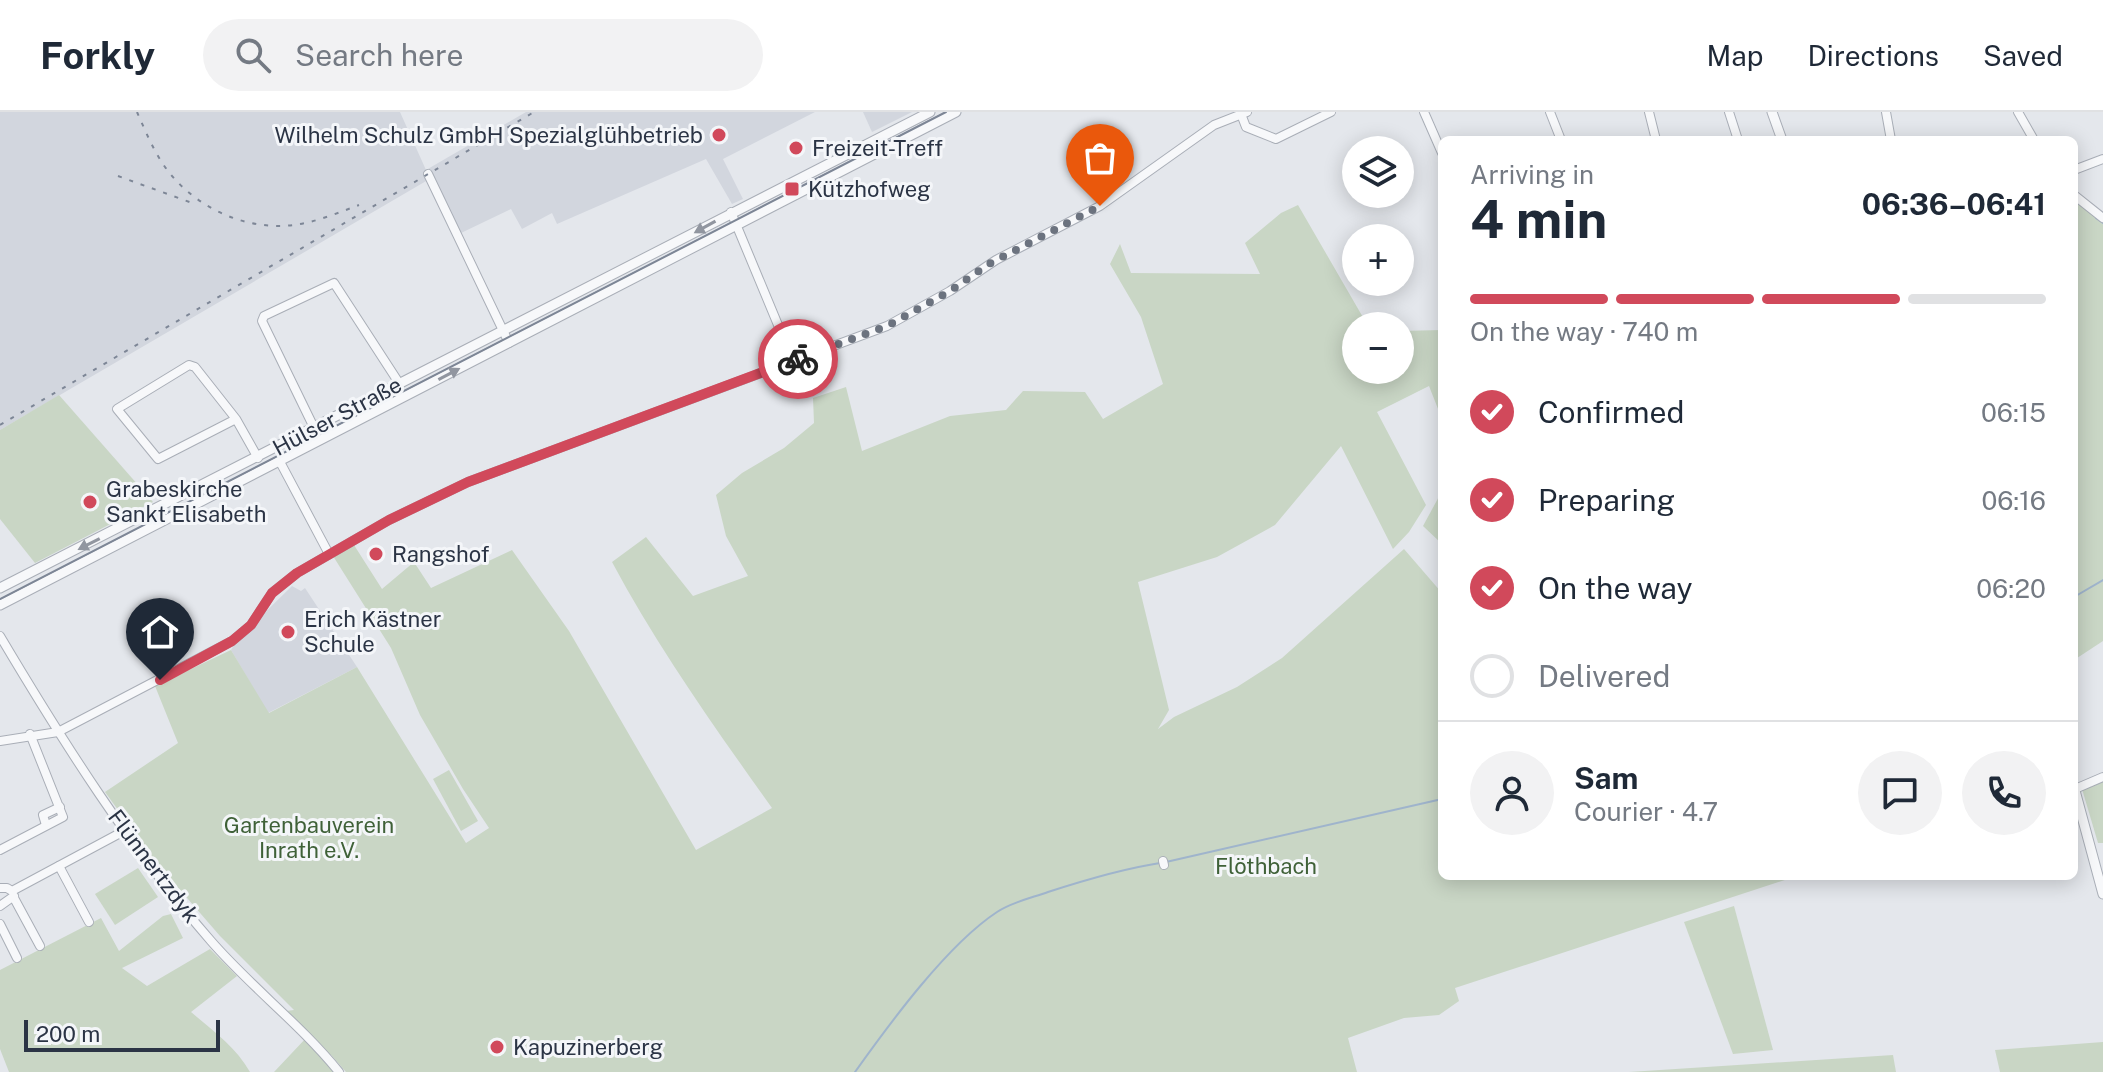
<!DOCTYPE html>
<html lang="en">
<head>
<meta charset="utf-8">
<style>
	:root { --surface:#fff; --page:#f2f2f3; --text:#1f2937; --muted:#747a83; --line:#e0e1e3; --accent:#d1495b }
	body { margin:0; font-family:"Public Sans",sans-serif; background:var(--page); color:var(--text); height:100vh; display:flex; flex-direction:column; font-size:30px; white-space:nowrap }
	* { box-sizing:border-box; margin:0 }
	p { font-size:26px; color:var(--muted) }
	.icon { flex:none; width:44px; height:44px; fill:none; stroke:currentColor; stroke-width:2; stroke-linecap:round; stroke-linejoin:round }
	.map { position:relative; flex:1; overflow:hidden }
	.side { position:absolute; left:1438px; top:24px; width:640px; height:744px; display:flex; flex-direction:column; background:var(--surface); border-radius:12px; box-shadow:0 4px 20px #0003 }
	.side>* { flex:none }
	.tools { position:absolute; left:1342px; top:24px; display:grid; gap:16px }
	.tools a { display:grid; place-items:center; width:72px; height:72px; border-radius:50%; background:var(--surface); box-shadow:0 4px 20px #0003; font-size:40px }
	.scale { position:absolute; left:24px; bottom:20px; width:196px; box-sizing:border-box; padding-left:8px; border:4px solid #2b3445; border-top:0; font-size:22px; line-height:28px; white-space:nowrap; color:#2b3445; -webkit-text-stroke:6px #f4f6f9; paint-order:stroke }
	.pin { position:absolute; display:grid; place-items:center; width:68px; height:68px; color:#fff; margin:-82px -34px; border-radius:50% 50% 50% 0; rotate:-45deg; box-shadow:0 0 8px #0007 }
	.pin .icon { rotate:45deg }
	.courier { position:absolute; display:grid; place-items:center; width:80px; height:80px; margin:-40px; border:6px solid #d1495b; border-radius:50%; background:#fff; color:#222; box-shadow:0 2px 10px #0007 }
	.head em { font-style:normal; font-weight:700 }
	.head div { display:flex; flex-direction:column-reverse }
	.head { display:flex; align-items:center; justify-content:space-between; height:136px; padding:0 32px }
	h1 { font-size:52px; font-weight:700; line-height:60px }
	.bar { display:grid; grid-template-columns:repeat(4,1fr); gap:12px 8px; align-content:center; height:96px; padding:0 32px }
	.bar i { height:10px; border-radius:6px; background:var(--line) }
	.bar .on { background:var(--accent) }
	.bar p { grid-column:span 4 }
	.line { display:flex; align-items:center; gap:20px; padding:0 32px; border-top:2px solid var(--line) }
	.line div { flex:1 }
	.round { display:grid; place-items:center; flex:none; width:84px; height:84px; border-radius:42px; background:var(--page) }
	ol { padding:0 32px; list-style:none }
	li { display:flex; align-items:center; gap:24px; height:88px }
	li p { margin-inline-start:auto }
	li .icon { padding:8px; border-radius:50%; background:var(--accent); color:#fff; stroke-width:4 }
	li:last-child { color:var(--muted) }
	li i { width:44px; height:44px; border:4px solid var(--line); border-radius:50% }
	header { display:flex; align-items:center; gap:48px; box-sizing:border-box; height:112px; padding:0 40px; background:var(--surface); border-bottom:2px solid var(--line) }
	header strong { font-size:38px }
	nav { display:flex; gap:44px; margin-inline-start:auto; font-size:28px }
	.search { width:560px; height:72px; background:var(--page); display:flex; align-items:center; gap:20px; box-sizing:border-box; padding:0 28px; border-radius:44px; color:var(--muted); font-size:30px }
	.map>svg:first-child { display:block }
	.built { fill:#d2d6de }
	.green { fill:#c9d6c5 }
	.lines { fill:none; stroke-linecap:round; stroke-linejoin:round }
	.stream { stroke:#9fb4cc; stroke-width:2 }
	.minor-casing { stroke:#a9aeb7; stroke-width:10 }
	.tertiary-casing { stroke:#a9aeb7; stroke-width:11 }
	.minor { stroke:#f7f8fa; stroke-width:8 }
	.tertiary { stroke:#f7f8fa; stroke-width:9 }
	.tram { stroke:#7d8696; stroke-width:2 }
	.rail { stroke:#7d8696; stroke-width:2; stroke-dasharray:4 8; stroke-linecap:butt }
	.oneway { fill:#9196a0 }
	.done { stroke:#6c737f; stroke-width:8; stroke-dasharray:0 14.4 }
	.route { stroke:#d1495b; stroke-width:10 }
	.poi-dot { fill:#d1495b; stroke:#f4f6f9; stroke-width:3 }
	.labels { text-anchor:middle; stroke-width:6; stroke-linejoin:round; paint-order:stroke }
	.poi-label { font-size:22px; fill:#2b3445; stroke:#f4f6f9; text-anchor:start }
	.street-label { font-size:22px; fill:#2b3445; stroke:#f4f6f9 }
	.park-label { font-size:22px; fill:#3f6138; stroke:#f4f6f9 }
</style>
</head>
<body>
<header>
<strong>Forkly</strong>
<div class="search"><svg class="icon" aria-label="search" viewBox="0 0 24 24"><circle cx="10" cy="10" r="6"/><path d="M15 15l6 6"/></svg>Search here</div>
<nav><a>Map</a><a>Directions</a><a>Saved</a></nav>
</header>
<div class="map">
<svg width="2103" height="960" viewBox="0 0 2103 960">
	<rect width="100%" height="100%" fill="#e4e7ec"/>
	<g class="built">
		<polygon points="0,0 400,0 426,58 526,0 815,0 723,47 743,87 732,92 706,47 557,112 552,101 522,117 511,97 461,121 433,65 0,318"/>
		<polygon points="863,0 912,0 872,20"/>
		<polygon points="292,474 301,479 305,476 357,555 268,601 231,538 238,527"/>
	</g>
	<g class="green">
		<polygon points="2074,85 2103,110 2103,529 2074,548"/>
		<path d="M1298 93 1368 214H1356V258H1400V219L1442 218V307L1429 274 1377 300 1426 393 1409 420 1393 437 1341 334 1275 413 1217 445 1138 470 1169 598 1158 617 1174 605 1237 575 1282 546 1404 437 1442 481V764H1797L1455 876 1459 889 1439 903 1404 906 1348 926 1357 960H346L331 943 327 945 336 960H274L307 925 286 899 294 898 220 824 155 749 105 680 178 631 155 574 231 538 269 601 357 555 466 731 489 716 463 677 420 603 391 536 333 444 354 433 382 477 414 450 431 476 512 438 569 519 696 738 772 696C715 616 658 536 612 450L646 425 693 484 748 464 726 424 716 383 742 361 784 336 814 311 813 286 846 275 862 339 950 304 1006 298 1023 279 1085 280 1103 307 1163 272 1141 205 1110 152 1120 132 1131 161 1260 162 1245 131 1281 101Z"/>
		<polygon points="59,283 153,390 35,451 0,407 0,318"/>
		<polygon points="1442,379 1442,432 1423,414"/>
		<polygon points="449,658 478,709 461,719 433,667"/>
		<polygon points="2103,669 2103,731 2098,731 2082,677"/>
		<polygon points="138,756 158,785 115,813 95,782"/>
		<polygon points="1734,794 1773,938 1733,942 1684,810"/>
		<path d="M171 802 183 826 122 856 147 874 210 837 237 864 191 900C212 918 236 935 250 960H9L0 937V858L101 806 119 839 163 804Z"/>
		<polygon points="2103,930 2103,960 2000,960 1995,938"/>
		<polygon points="1893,943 1896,960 1629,960"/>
	</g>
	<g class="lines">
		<g class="stream">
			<polyline points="2096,106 2103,111"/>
			<polyline points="2074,485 2103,468"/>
			<polyline points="1166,750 1442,687"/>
			<path d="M855 960C890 911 947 833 997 800 1012 790 1031 786 1048 780 1085 768 1121 757 1160 751"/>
		</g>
		<defs>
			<g id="minor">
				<polyline points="1424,0 1442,41"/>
				<polyline points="1550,0 1561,28"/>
				<polyline points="1649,0 1656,28"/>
				<polyline points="1729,0 1738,28"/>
				<polyline points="1886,0 1891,28"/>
				<polyline points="2018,0 2034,28"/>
				<polyline points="1241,2 1246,15 1276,27 1331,0"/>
				<polyline points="2074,58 2103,47"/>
				<polyline points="428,62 509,231"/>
				<polyline points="2074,83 2103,106"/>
				<polyline points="731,100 793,249"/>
				<polyline points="236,307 158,347 117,297 189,253 195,255 236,307 258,346"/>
				<polyline points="320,328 262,209 264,204 334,171 399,271"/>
				<polyline points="279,348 329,442"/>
				<path d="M0 524C63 630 130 736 211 829 251 875 301 913 339 960"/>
				<polyline points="0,629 58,620 232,529 251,513 272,481 297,461 389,408 468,370 887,214 950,179 996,148 1100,94 1214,13 1247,0"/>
				<polyline points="2075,677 2103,665"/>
				<polyline points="46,713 43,703 60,695"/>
				<polyline points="0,738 63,705 30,622"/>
				<polyline points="1163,749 1164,753"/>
				<polyline points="59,754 89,810"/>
				<polyline points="0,776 7,776 12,779 124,719"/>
				<polyline points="14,786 40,834"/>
				<polyline points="0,794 14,784"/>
				<polyline points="0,812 17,846"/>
			</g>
			<g id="tertiary">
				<polyline points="1772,0 1782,28"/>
				<polyline points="0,476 930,0"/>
				<polyline points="0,493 956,0"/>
				<polyline points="2074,675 2103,782"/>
			</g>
		</defs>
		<use href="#minor" class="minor-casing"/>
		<use href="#tertiary" class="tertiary-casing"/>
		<use href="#minor" class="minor"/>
		<use href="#tertiary" class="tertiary"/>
		<polyline class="tram" points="0,487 946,0"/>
		<g class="rail">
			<path d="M137 0C145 18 153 38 165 55 194 95 244 119 294 113 316 110 338 101 359 93"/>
			<polyline points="118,64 195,92"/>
			<polyline points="0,313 534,0"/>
		</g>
	</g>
	<defs><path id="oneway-solid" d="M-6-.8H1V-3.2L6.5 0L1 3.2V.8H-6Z" transform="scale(2)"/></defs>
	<g class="oneway">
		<use href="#oneway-solid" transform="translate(705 115) rotate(151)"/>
		<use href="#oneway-solid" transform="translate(449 262) rotate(-28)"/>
		<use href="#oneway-solid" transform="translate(89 432) rotate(153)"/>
	</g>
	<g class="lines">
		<polyline class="done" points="798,247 887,214 950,179 989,152 1100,94"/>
		<polyline class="route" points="160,568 232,529 251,513 272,481 297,461 389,408 468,370 798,247"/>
	</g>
	<g class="poi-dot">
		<circle cx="719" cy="23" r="8"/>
		<circle cx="796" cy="36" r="8"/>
		<rect x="784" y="69" width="16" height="16" rx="4"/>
		<circle cx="90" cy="390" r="8"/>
		<circle cx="376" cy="442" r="8"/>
		<circle cx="288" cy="520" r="8"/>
		<circle cx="497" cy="935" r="8"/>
	</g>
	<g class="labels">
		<g class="poi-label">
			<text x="703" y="31" text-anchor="end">Wilhelm Schulz GmbH Spezialglühbetrieb</text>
			<text x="812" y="44">Freizeit-Treff</text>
			<text x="808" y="85">Kützhofweg</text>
			<text x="106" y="385">Grabeskirche<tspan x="106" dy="25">Sankt Elisabeth</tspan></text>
			<text x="392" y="450">Rangshof</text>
			<text x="304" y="515">Erich Kästner<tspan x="304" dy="25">Schule</tspan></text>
			<text x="513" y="943">Kapuzinerberg</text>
		</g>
		<g class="street-label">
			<text transform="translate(337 304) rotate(-28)" y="8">Hülser Straße</text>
			<text transform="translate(154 754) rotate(53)" y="8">Flünnertzdyk</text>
		</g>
		<g class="park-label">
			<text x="309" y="721">Gartenbauverein<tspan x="309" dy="25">Inrath e.V.</tspan></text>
			<text x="1266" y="762">Flöthbach</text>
		</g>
	</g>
</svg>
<div class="tools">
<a><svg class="icon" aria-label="layers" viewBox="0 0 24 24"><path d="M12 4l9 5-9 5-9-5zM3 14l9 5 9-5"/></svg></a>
<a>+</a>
<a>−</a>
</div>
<div class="scale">200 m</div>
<div class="pin" style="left:1100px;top:94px;background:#ea580c"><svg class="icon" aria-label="bag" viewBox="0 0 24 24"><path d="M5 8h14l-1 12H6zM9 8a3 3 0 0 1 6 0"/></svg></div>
<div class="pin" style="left:160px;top:568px;background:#1f2937"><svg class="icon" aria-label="home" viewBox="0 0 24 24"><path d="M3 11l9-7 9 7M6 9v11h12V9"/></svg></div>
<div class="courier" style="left:798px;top:247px"><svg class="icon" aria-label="bike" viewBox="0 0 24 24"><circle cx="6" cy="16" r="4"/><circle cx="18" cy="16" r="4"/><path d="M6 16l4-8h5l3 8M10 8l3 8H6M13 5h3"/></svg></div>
<section class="side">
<div class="head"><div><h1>4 min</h1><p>Arriving in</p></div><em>06:36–06:41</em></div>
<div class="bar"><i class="on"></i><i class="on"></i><i class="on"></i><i></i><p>On the way · 740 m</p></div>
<ol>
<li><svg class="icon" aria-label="check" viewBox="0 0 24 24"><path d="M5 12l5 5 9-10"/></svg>Confirmed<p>06:15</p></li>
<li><svg class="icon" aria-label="check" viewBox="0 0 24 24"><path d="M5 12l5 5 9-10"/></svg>Preparing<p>06:16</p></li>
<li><svg class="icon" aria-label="check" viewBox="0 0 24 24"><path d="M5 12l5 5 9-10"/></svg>On the way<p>06:20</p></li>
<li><i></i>Delivered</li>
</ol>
<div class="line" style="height:144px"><a class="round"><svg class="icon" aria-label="person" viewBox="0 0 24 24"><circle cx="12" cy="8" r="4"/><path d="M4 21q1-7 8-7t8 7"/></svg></a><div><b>Sam</b><p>Courier · 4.7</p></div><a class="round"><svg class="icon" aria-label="chat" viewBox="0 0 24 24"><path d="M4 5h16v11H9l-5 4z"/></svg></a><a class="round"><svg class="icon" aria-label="phone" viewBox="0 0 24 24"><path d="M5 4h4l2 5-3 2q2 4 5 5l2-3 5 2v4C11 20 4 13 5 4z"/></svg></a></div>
</section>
</div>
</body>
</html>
